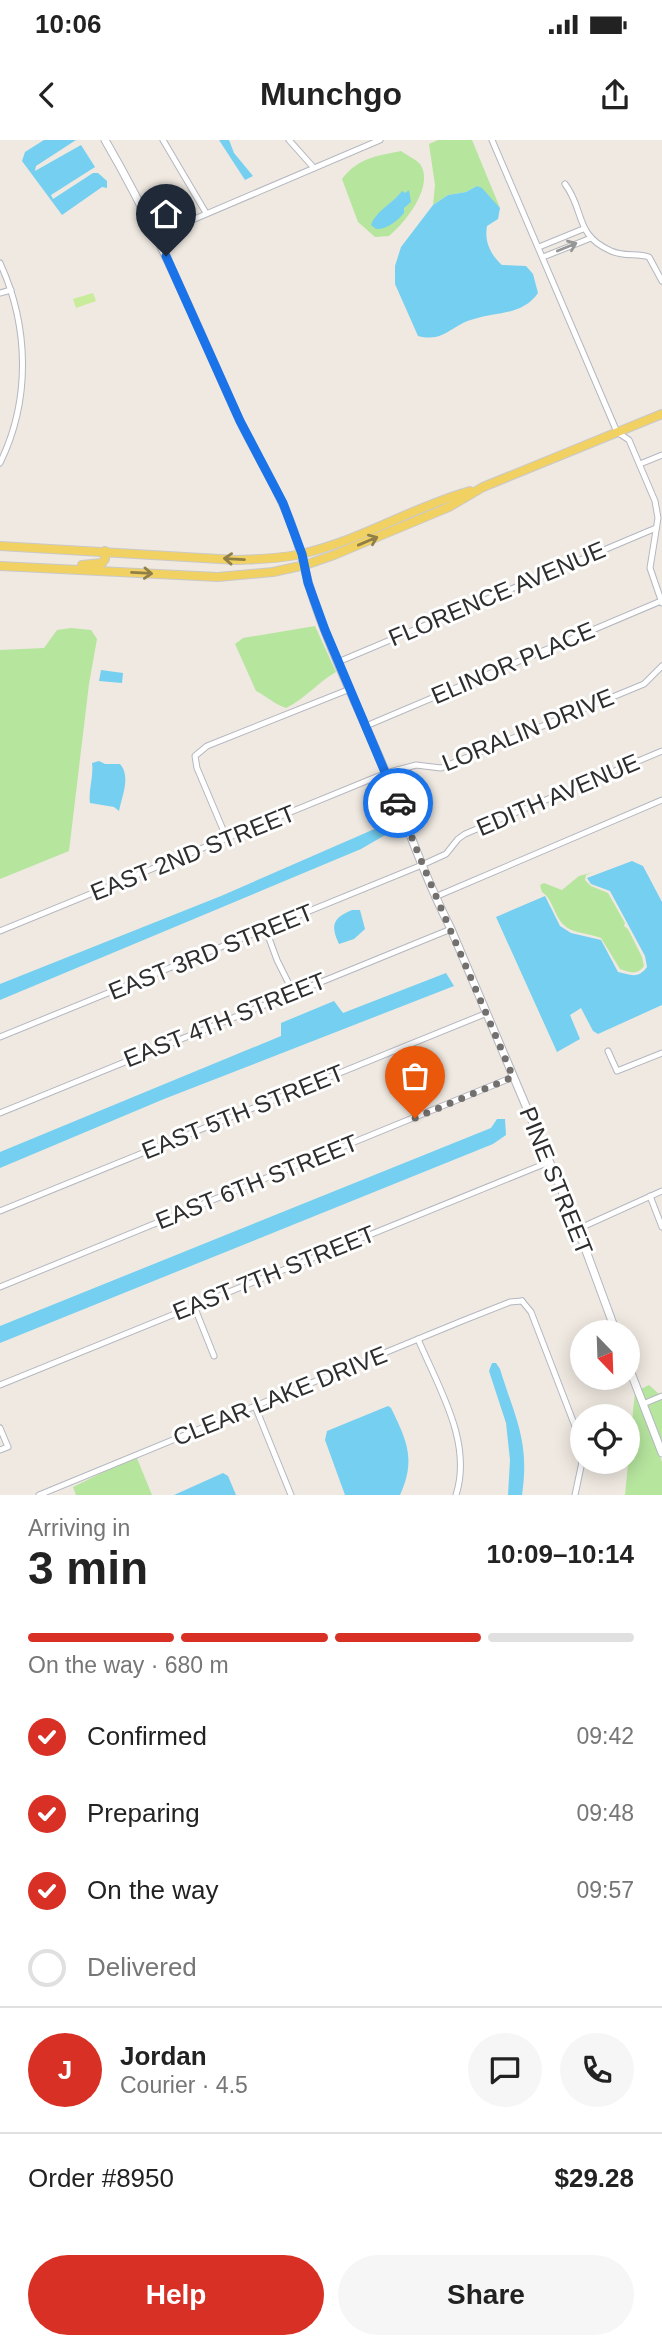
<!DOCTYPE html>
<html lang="en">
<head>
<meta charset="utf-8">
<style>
	:root { --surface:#fff; --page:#f6f6f6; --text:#222; --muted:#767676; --line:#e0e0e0; --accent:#d93025 }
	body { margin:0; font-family:Helvetica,sans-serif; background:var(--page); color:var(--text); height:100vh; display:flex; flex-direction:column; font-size:26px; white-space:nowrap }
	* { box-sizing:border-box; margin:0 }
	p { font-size:23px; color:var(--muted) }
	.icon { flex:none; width:38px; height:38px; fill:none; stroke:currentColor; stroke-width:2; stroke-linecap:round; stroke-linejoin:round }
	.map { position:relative; height:1355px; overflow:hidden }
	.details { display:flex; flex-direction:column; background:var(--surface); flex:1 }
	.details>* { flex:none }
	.needle { width:46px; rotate:157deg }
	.tools { position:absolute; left:570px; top:1180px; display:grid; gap:14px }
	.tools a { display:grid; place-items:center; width:70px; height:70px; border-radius:50%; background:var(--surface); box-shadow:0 4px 18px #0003; font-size:35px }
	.pin { position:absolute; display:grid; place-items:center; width:60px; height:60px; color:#fff; margin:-72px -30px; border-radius:50% 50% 50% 0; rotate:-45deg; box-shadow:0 0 7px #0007 }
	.pin .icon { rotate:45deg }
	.courier { position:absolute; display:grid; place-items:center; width:70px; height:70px; margin:-35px; border:5px solid #1a73e8; border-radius:50%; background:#fff; color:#222; box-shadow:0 2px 9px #0007 }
	.summary em { font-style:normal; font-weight:700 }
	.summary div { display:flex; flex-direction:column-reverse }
	.summary { display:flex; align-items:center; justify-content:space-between; height:119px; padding:0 28px }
	h1 { font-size:46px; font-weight:700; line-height:52px }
	.bar { display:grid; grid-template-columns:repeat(4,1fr); gap:10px 7px; align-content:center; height:84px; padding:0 28px }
	.bar i { height:9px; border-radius:5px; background:var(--line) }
	.bar .selected { background:var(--accent) }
	.bar p { grid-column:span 4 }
	.line { display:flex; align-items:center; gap:18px; padding:0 28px; border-top:2px solid var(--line) }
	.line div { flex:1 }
	.round { display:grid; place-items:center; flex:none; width:74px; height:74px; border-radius:37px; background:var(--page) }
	ol { padding:0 28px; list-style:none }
	li { display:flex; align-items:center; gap:21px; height:77px }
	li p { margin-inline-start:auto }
	li .icon { padding:7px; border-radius:50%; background:var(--accent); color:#fff; stroke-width:4 }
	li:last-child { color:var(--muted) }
	li i { width:38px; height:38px; border:4px solid var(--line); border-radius:50% }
	.action { display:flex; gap:14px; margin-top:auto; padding:14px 28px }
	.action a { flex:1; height:80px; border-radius:42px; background:var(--accent); color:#fff; font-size:28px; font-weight:700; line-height:80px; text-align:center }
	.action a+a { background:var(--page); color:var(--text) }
	.status { display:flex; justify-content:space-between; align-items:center; height:49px; padding:0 35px; background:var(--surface); direction:ltr }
	.status svg { height:19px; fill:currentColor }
	header { display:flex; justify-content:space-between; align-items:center; height:91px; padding:0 28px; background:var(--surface); font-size:32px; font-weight:700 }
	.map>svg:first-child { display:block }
	.green { fill:#b6e59e; fill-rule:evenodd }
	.pitch { fill:#c9ec9a }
	.water { fill:#75cff0 }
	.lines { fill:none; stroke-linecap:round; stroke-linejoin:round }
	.minor-casing { stroke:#b4b7c1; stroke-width:7 }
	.secondary-casing { stroke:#b4b7c1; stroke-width:9 }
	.primary-casing { stroke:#c9c9c9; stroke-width:10 }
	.minor { stroke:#fff; stroke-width:5 }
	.secondary { stroke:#fff; stroke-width:7 }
	.primary { stroke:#f2d163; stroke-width:8 }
	.oneway { stroke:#969696 }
	.oneway2 { stroke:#908048 }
	.done { stroke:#726f6d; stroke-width:7; stroke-dasharray:0 12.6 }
	.route { stroke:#1a73e8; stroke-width:9 }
	.labels { text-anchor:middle; stroke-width:6; stroke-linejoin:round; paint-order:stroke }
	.street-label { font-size:24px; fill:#2e2e2e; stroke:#fff }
</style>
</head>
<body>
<div class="status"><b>10:06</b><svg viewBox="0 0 49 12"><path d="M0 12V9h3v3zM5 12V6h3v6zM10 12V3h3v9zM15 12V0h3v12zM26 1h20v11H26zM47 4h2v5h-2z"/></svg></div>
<header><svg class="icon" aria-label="back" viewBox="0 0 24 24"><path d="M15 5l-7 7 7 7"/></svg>Munchgo<svg class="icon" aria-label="share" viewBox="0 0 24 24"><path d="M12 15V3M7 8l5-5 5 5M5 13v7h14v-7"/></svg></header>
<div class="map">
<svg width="662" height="1355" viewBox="0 0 662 1355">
	<rect width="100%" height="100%" fill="#efe9e1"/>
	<g class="green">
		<polygon points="438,0 472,0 500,68 477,46 466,52 448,55 433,65 435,45 429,4"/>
		<path d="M401 11C406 15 416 19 420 24 435 46 405 83 389 96L375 97 358 82 342 39C358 18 376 16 401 11ZM409 50 404 68 379 74 402 52 405 54Z"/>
		<path d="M315 486 336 532C318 542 305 559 286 568 274 564 268 557 256 551L235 504 243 498Z"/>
		<polygon points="71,488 91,490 97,499 89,544 69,711 0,739 0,510 44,508 57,490"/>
		<path d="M594 732 586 735 585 740 591 746 608 753 625 783 624 786 628 789 642 817 644 826C636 836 630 832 620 829L601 798C590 793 573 794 564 785 554 776 553 759 542 752L540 745 544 743 562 750 579 736Z"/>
		<polygon points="649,1245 659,1254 662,1253 662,1304 641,1249"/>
		<polygon points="635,1251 662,1322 662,1355 625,1355"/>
		<polygon points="136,1316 152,1355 76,1355 73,1347"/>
	</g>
	<polygon class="pitch" points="93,153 96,161 76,168 73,159"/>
	<g class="water">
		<polygon points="44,0 76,0 36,26 35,31 81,5 95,27 51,55 53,59 93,33 98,33 107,41 107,48 102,47 62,75 22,21 25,12"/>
		<polygon points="219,0 229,0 234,13 253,36 245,40"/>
		<path d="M477 46 482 48 500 68 498 79 487 86C484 102 491 115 502 125L526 126 533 134 538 153C523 175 497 172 474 179 452 184 445 203 418 196L395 144V126L401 107 433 65 448 55 466 52Z"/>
		<path d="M409 50 411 62 404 68V73C397 81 388 89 376 89L371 85C376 71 393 63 402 51L405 53Z"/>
		<polygon points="101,530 123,533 122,543 99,541"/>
		<path d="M99 621 105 624H120C131 636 122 656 119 671L114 667 90 663C88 651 94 636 92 623Z"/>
		<polygon points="386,684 392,691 361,709 0,860 0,844 221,756"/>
		<path d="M632 721 643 726 662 762V865L598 894 593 891 581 868 570 875 580 899 557 912 496 777 545 756 560 786 571 793 601 800 618 832C631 835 638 839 647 827L645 816 610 751 591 744 587 738Z"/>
		<path d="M352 770H360L365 789 354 799 339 804C330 785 333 778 352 770Z"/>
		<polygon points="446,833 454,846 164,959 0,1028 0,1012 281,896 281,883 334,861 343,873"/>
		<polygon points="497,979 505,979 506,995 493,1004 0,1203 0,1186 491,988"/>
		<path d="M492 1223H496L500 1229C515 1278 530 1301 522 1355H508L510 1320 506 1283 489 1231Z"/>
		<path d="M388 1266 391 1268C407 1301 416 1320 400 1355H345L325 1300 327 1291Z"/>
		<polygon points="223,1333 228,1336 236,1355 174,1355"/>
	</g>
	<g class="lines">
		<defs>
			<g id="minor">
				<polyline points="163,0 206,73"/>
				<polyline points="289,0 314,28"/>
				<polyline points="492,0 617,292 629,300 655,361 658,378 650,428 662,463"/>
				<path d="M565 44C585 70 574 95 611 111 624 117 637 113 649 117L662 141"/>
				<polyline points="157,95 380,0"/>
				<polyline points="539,107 583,89"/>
				<polyline points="543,117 591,98"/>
				<path d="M0 123C29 186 31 260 0 323"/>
				<polyline points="0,153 11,150"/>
				<polyline points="640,324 662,315"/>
				<polyline points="338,522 656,388"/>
				<polyline points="366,586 661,461"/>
				<polyline points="227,699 197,628 195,616 207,606 350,549"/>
				<polyline points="435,757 662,660"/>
				<polyline points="266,790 277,820 293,852"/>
				<polyline points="0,791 386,633 416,625 441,628 644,544 662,526"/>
				<polyline points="0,897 422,725 446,714 458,699 465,694 662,611"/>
				<polyline points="608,911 617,931 662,913"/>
				<polyline points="0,973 451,789"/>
				<polyline points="650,1056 662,1087"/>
				<polyline points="0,1071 487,873"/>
				<polyline points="578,1089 662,1051"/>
				<polyline points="0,1147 513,937"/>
				<polyline points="522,1161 531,1172 578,1294 582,1322 575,1355"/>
				<polyline points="194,1166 214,1216"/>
				<path d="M418 1199C438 1247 473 1302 456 1355"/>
				<polyline points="0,1245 549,1022"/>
				<polyline points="643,1264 662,1256"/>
				<polyline points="255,1266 291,1355"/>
				<polyline points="0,1288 8,1307 0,1310"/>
				<polyline points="39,1355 462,1181 510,1162 522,1161"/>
			</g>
			<g id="secondary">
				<path d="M105 0C157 89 196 183 238 277 255 314 278 347 292 386 302 412 306 440 316 467 335 523 363 577 386 633 407 685 425 738 451 789L578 1089 616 1192"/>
				<polyline points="628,1225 662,1313"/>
			</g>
			<g id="primary">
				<path d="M0 406 236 420C257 419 280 419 301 414 360 401 412 367 470 351"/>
				<polyline points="82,425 102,423 105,419 105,411"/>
				<polyline points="0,426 218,437 273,432 305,425 334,415 449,367 483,347 662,274"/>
			</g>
		</defs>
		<use href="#minor" class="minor-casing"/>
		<use href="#secondary" class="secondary-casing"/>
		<use href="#primary" class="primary-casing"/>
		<use href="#minor" class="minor"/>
		<use href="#secondary" class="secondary"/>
		<use href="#primary" class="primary"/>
	</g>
	<defs><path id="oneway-shaft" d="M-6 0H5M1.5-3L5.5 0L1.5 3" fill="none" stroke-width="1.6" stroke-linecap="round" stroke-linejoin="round" transform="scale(1.75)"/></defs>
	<use class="oneway" href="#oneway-shaft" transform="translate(567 107) rotate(-22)"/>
	<g class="oneway2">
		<use href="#oneway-shaft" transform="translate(368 401) rotate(-23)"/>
		<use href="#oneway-shaft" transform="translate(234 419) rotate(-177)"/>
		<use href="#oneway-shaft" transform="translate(142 433) rotate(3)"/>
	</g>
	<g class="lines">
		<path class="done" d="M398 663C434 755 475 846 513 937L415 978"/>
		<polyline class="route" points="166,116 240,281 283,363 302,414 308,443 325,490 398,663"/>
	</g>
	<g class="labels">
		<g class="street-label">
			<text transform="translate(497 454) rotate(-23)" y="8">FLORENCE AVENUE</text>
			<text transform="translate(513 523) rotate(-23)" y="8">ELINOR PLACE</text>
			<text transform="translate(528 590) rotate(-22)" y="8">LORALIN DRIVE</text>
			<text transform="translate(558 655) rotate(-23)" y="8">EDITH AVENUE</text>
			<text transform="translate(193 713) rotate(-22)" y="8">EAST 2ND STREET</text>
			<text transform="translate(211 812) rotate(-22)" y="8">EAST 3RD STREET</text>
			<text transform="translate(225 880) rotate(-22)" y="8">EAST 4TH STREET</text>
			<text transform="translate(243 972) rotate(-22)" y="8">EAST 5TH STREET</text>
			<text transform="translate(556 1041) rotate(68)" y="8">PINE STREET</text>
			<text transform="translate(257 1042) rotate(-22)" y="8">EAST 6TH STREET</text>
			<text transform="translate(274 1133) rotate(-22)" y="8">EAST 7TH STREET</text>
			<text transform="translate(280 1256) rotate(-22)" y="8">CLEAR LAKE DRIVE</text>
		</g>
	</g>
</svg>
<div class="tools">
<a><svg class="needle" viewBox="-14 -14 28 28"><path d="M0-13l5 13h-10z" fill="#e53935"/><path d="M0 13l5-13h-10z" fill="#767676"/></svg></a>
<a><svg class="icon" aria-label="locate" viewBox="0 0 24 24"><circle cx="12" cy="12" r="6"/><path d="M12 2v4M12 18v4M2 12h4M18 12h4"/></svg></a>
</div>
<div class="pin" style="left:415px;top:978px;background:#ea580c"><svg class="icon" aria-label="bag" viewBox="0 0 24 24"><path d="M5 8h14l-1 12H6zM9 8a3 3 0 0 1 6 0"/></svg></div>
<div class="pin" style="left:166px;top:116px;background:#1f2937"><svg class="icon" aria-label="home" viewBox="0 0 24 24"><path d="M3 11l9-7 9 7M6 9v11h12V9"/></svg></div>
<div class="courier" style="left:398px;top:663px"><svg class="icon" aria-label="car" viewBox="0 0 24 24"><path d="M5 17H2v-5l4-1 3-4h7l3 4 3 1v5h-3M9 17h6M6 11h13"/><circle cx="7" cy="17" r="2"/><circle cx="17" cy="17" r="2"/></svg></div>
</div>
<section class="details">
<div class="summary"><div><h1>3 min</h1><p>Arriving in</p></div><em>10:09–10:14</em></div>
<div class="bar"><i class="selected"></i><i class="selected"></i><i class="selected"></i><i></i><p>On the way · 680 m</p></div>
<ol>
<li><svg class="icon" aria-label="check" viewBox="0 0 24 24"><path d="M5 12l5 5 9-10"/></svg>Confirmed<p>09:42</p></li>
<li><svg class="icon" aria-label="check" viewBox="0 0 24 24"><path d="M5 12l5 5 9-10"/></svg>Preparing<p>09:48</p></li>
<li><svg class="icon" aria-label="check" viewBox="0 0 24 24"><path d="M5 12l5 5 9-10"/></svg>On the way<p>09:57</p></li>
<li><i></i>Delivered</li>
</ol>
<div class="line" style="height:126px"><b class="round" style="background:var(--accent);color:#fff">J</b><div><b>Jordan</b><p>Courier · 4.5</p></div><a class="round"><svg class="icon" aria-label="chat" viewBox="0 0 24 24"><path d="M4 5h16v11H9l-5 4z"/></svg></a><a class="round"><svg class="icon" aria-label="phone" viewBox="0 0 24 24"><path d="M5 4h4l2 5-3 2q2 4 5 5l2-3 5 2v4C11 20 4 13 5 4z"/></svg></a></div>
<div class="line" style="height:91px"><div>Order #8950</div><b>$29.28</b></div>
<div class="action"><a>Help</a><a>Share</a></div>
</section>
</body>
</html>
